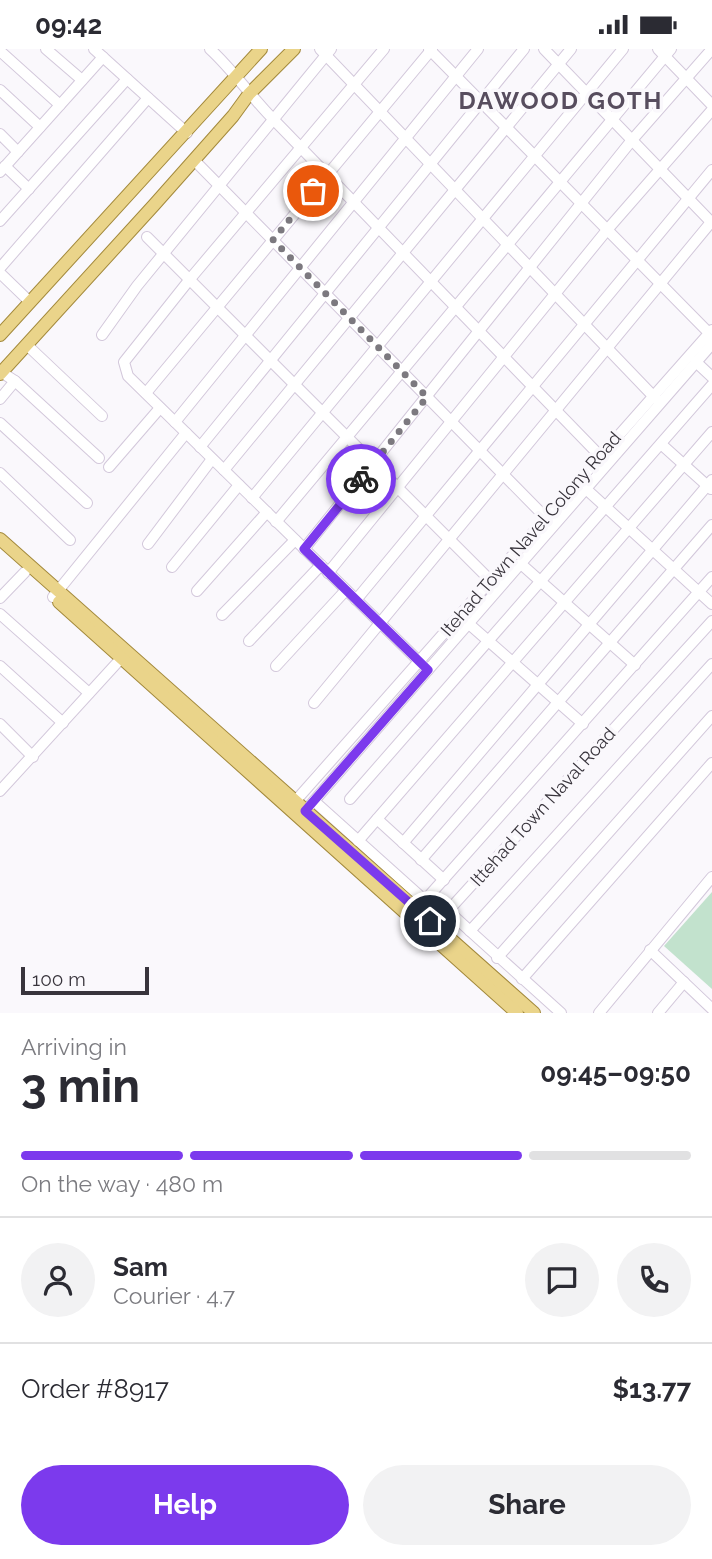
<!DOCTYPE html>
<html lang="en">
<head>
<meta charset="utf-8">
<style>
	:root { --surface:#fff; --page:#f2f2f3; --text:#2b2b33; --muted:#7c7c81; --line:#e1e1e2; --accent:#7c3aed }
	body { margin:0; font-family:Raleway,sans-serif; background:var(--page); color:var(--text); height:100vh; display:flex; flex-direction:column; font-size:26px; white-space:nowrap }
	* { box-sizing:border-box; margin:0 }
	p { font-size:23px; color:var(--muted) }
	.icon { flex:none; width:38px; height:38px; fill:none; stroke:currentColor; stroke-width:2; stroke-linecap:round; stroke-linejoin:round }
	.map { position:relative; height:964px; overflow:hidden }
	.details { display:flex; flex-direction:column; background:var(--surface); flex:1 }
	.details>* { flex:none }
	.scale { position:absolute; left:21px; bottom:18px; width:128px; box-sizing:border-box; padding-left:7px; border:4px solid #38343c; border-top:0; font-size:19px; line-height:24px; white-space:nowrap; color:#38343c; -webkit-text-stroke:5px #faf8fc; paint-order:stroke }
	.pin { position:absolute; display:grid; place-items:center; width:60px; height:60px; color:#fff; margin:-30px; border:4px solid #fff; border-radius:50%; box-shadow:0 2px 7px #0007 }
	.courier { position:absolute; display:grid; place-items:center; width:70px; height:70px; margin:-35px; border:5px solid #7c3aed; border-radius:50%; background:#fff; color:#222; box-shadow:0 2px 9px #0007 }
	.overview em { font-style:normal; font-weight:700 }
	.overview div { display:flex; flex-direction:column-reverse }
	.overview { display:flex; align-items:center; justify-content:space-between; height:119px; padding:0 21px }
	h1 { font-size:46px; font-weight:700; line-height:52px }
	.bar { display:grid; grid-template-columns:repeat(4,1fr); gap:10px 7px; align-content:center; height:84px; padding:0 21px }
	.bar i { height:9px; border-radius:5px; background:var(--line) }
	.bar .selected { background:var(--accent) }
	.bar p { grid-column:span 4 }
	.line { display:flex; align-items:center; gap:18px; padding:0 21px; border-top:2px solid var(--line) }
	.line div { flex:1 }
	.round { display:grid; place-items:center; flex:none; width:74px; height:74px; border-radius:37px; background:var(--page) }
	.action { display:flex; gap:14px; margin-top:auto; padding:14px 21px }
	.action a { flex:1; height:80px; border-radius:42px; background:var(--accent); color:#fff; font-size:28px; font-weight:700; line-height:80px; text-align:center }
	.action a+a { background:var(--page); color:var(--text) }
	.status { display:flex; justify-content:space-between; align-items:center; height:49px; padding:0 35px; background:var(--surface); direction:ltr }
	.status svg { height:19px; fill:currentColor }
	.map>svg:first-child { display:block }
	.park { fill:#c2e2cd }
	.lines { fill:none; stroke-linecap:round; stroke-linejoin:round }
	.minor-casing { stroke:#d3c8db; stroke-width:12 }
	.major-casing { stroke:#a3893c; stroke-width:14 }
	.minor { stroke:#fff; stroke-width:10 }
	.major { stroke:#ead48a; stroke-width:12 }
	.done { stroke:#7c797f; stroke-width:7; stroke-dasharray:0 12.6 }
	.route { stroke:#7c3aed; stroke-width:9 }
	.labels { text-anchor:middle; stroke-width:7; stroke-linejoin:round; paint-order:stroke }
	.street-label { font-size:18px; fill:#38343c; stroke:#faf8fc }
	.district-label { font-size:24px; font-weight:bold; letter-spacing:2px; fill:#574d5e; stroke:#faf8fc }
</style>
</head>
<body>
<div class="status"><b>09:42</b><svg viewBox="0 0 49 12"><path d="M0 12V9h3v3zM5 12V6h3v6zM10 12V3h3v9zM15 12V0h3v12zM26 1h20v11H26zM47 4h2v5h-2z"/></svg></div>
<div class="map">
<svg width="712" height="964" viewBox="0 0 712 964">
	<rect width="100%" height="100%" fill="#faf8fc"/>
	<polygon class="park" points="712,843 712,940 664,897"/>
	<g class="lines">
		<defs>
			<g id="minor">
				<polyline points="46,0 82,31"/>
				<polyline points="94,0 187,84"/>
				<path d="M210 0C234 22 251 48 274 71L605 412"/>
				<polyline points="320,0 656,350"/>
				<polyline points="384,0 190,230 124,313 128,327 428,621"/>
				<polyline points="429,0 712,287"/>
				<polyline points="544,0 712,174"/>
				<polyline points="658,0 712,56"/>
				<polyline points="0,2 60,56"/>
				<polyline points="0,41 40,78"/>
				<polyline points="0,85 18,103"/>
				<polyline points="194,111 550,473"/>
				<polyline points="5,117 29,140"/>
				<polyline points="0,123 103,8"/>
				<polyline points="0,172 127,30"/>
				<polyline points="147,188 495,536"/>
				<polyline points="0,219 148,49"/>
				<polyline points="0,224 30,253"/>
				<polyline points="102,286 137,237 331,0"/>
				<polyline points="28,297 102,367"/>
				<polyline points="696,313 712,328"/>
				<polyline points="15,332 99,409"/>
				<polyline points="146,344 432,0"/>
				<polyline points="0,350 15,332 1,323"/>
				<polyline points="175,373 478,0"/>
				<polyline points="0,374 87,454"/>
				<polyline points="661,395 711,440"/>
				<polyline points="200,398 524,0"/>
				<polyline points="109,418 160,359"/>
				<polyline points="224,421 571,0"/>
				<polyline points="0,424 70,491"/>
				<polyline points="586,440 712,555"/>
				<polyline points="252,449 623,0"/>
				<polyline points="276,473 671,0"/>
				<polyline points="148,495 212,410"/>
				<polyline points="304,500 632,91 712,0"/>
				<polyline points="521,515 635,616"/>
				<polyline points="172,518 239,436"/>
				<polyline points="328,524 607,181 712,61"/>
				<polyline points="197,542 267,463"/>
				<polyline points="53,548 186,384"/>
				<polyline points="0,549 25,523"/>
				<polyline points="356,551 712,121"/>
				<polyline points="0,565 89,644"/>
				<polyline points="222,566 295,491"/>
				<polyline points="469,575 583,675"/>
				<polyline points="249,592 321,516"/>
				<polyline points="0,617 63,674"/>
				<polyline points="276,617 346,541"/>
				<polyline points="314,654 712,172"/>
				<polyline points="0,675 33,708"/>
				<polyline points="0,742 126,604"/>
				<polyline points="350,750 712,336"/>
				<polyline points="314,752 421,848 427,849 712,528"/>
				<polyline points="291,757 712,281"/>
				<polyline points="300,768 712,295"/>
				<polyline points="377,770 444,831"/>
				<polyline points="358,792 712,383"/>
				<polyline points="403,794 712,431"/>
				<polyline points="421,811 712,476"/>
				<polyline points="470,882 712,615"/>
				<polyline points="650,901 712,960"/>
				<polyline points="497,909 712,667"/>
				<polyline points="522,930 712,714"/>
				<polyline points="561,964 448,862 712,572"/>
				<polyline points="599,964 712,828"/>
				<polyline points="658,964 684,933"/>
			</g>
			<g id="major">
				<polyline points="0,286 261,0"/>
				<polyline points="0,325 154,156 233,67 249,45 294,0"/>
				<polyline points="0,490 534,964"/>
				<polyline points="59,553 517,964"/>
			</g>
		</defs>
		<use href="#minor" class="minor-casing"/>
		<use href="#major" class="major-casing"/>
		<use href="#minor" class="minor"/>
		<use href="#major" class="major"/>
	</g>
	<g class="lines">
		<polyline class="done" points="313,142 273,191 427,348 361,430"/>
		<polyline class="route" points="361,430 304,500 428,621 305,762 430,872"/>
	</g>
	<g class="labels">
		<g class="street-label">
			<text transform="translate(531 485) rotate(-49)" y="6">Itehad Town Navel Colony Road</text>
			<text transform="translate(543 758) rotate(-48)" y="6">Ittehad Town Naval Road</text>
		</g>
		<g class="district-label">
			<text x="561" y="60">DAWOOD GOTH</text>
		</g>
	</g>
</svg>
<div class="scale">100 m</div>
<div class="pin" style="left:313px;top:142px;background:#ea580c"><svg class="icon" aria-label="bag" viewBox="0 0 24 24"><path d="M5 8h14l-1 12H6zM9 8a3 3 0 0 1 6 0"/></svg></div>
<div class="pin" style="left:430px;top:872px;background:#1f2937"><svg class="icon" aria-label="home" viewBox="0 0 24 24"><path d="M3 11l9-7 9 7M6 9v11h12V9"/></svg></div>
<div class="courier" style="left:361px;top:430px"><svg class="icon" aria-label="bike" viewBox="0 0 24 24"><circle cx="6" cy="16" r="4"/><circle cx="18" cy="16" r="4"/><path d="M6 16l4-8h5l3 8M10 8l3 8H6M13 5h3"/></svg></div>
</div>
<section class="details">
<div class="overview"><div><h1>3 min</h1><p>Arriving in</p></div><em>09:45–09:50</em></div>
<div class="bar"><i class="selected"></i><i class="selected"></i><i class="selected"></i><i></i><p>On the way · 480 m</p></div>
<div class="line" style="height:126px"><a class="round"><svg class="icon" aria-label="person" viewBox="0 0 24 24"><circle cx="12" cy="8" r="4"/><path d="M4 21q1-7 8-7t8 7"/></svg></a><div><b>Sam</b><p>Courier · 4.7</p></div><a class="round"><svg class="icon" aria-label="chat" viewBox="0 0 24 24"><path d="M4 5h16v11H9l-5 4z"/></svg></a><a class="round"><svg class="icon" aria-label="phone" viewBox="0 0 24 24"><path d="M5 4h4l2 5-3 2q2 4 5 5l2-3 5 2v4C11 20 4 13 5 4z"/></svg></a></div>
<div class="line" style="height:91px"><div>Order #8917</div><b>$13.77</b></div>
<div class="action"><a>Help</a><a>Share</a></div>
</section>
</body>
</html>
